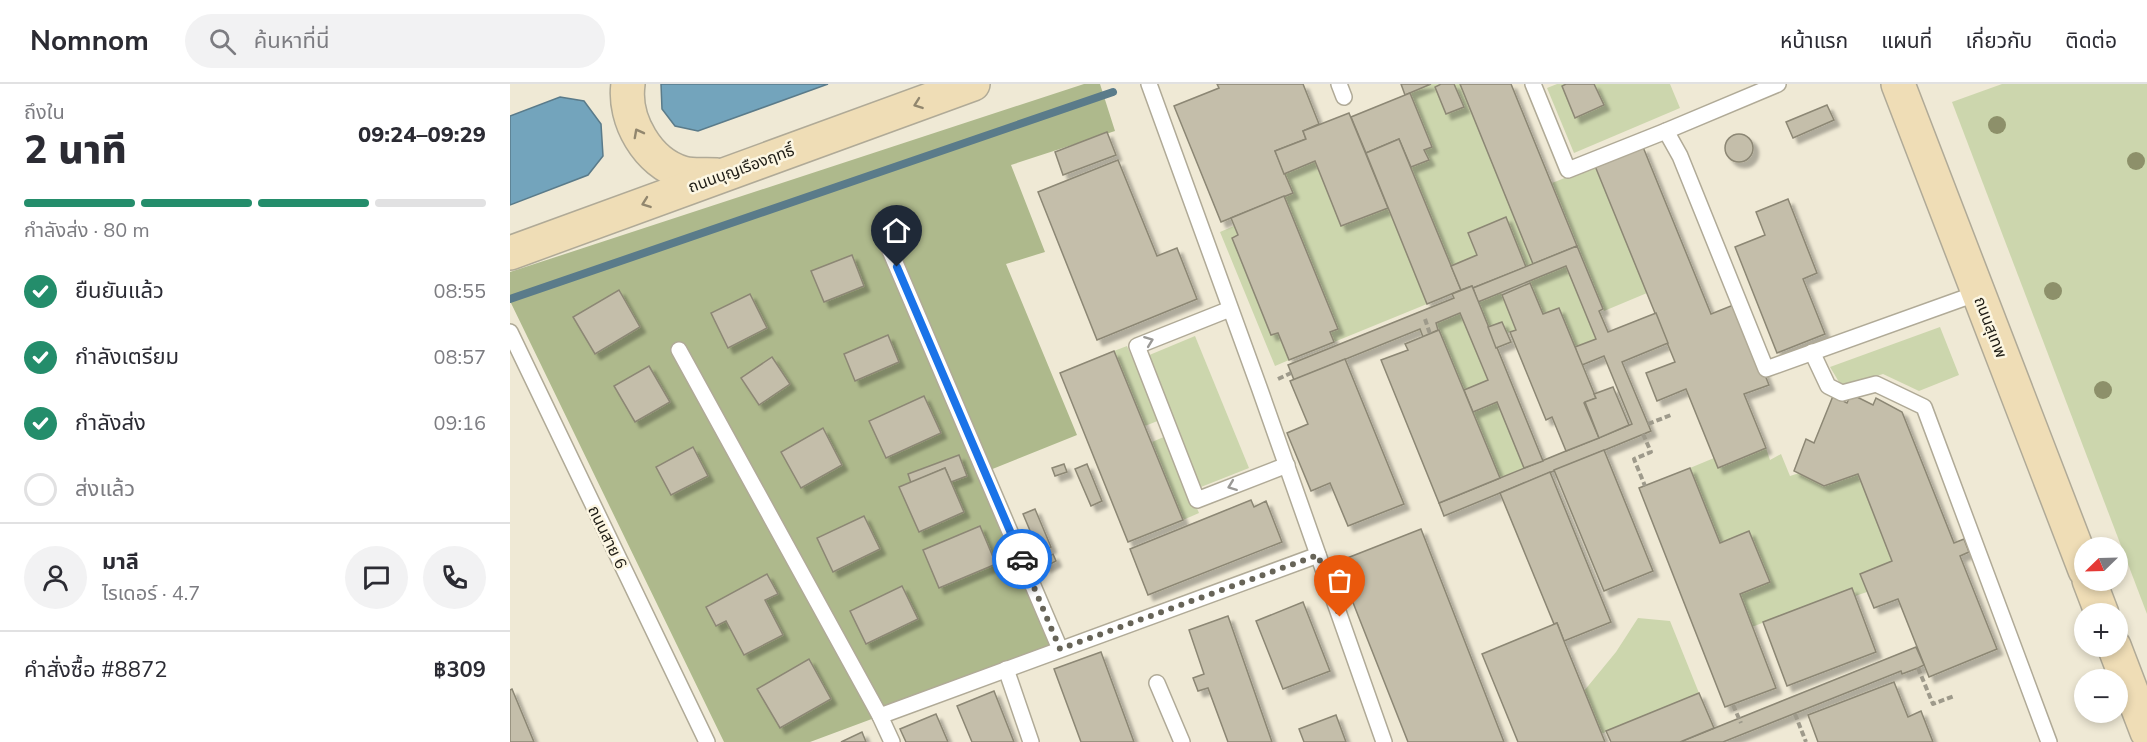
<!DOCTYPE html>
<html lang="th">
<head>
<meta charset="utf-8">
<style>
	:root { --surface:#fff; --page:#f2f2f3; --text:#2b2b33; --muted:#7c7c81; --line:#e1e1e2; --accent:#248d6b }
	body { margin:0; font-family:"Nunito Sans","Noto Sans Thai",sans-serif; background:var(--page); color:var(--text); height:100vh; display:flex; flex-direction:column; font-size:22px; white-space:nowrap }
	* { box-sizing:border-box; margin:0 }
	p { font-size:20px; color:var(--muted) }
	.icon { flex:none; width:33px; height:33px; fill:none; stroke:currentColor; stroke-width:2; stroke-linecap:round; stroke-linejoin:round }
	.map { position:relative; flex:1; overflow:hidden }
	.drawer { display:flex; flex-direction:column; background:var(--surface); width:510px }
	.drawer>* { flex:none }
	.needle { width:39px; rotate:247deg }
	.fabs { position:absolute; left:1564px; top:453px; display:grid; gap:12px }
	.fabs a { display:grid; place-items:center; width:54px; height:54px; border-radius:50%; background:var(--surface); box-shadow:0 3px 9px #0003; font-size:30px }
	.pin { position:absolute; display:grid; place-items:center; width:51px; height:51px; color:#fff; margin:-62px -26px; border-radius:50% 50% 50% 0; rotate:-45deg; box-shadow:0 0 6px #0007 }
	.pin .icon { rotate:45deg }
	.courier { position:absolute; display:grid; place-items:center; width:60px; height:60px; margin:-30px; border:4px solid #1a73e8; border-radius:50%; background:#fff; color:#222; box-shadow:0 2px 8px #0007 }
	.summary em { font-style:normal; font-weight:800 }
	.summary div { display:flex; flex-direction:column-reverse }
	.summary { display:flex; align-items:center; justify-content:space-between; height:102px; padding:0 24px }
	h1 { font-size:39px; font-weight:800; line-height:45px }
	.bar { display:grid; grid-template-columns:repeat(4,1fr); gap:9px 6px; align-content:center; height:72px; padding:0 24px }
	.bar i { height:8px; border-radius:4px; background:var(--line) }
	.bar .selected { background:var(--accent) }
	.bar p { grid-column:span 4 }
	.line { display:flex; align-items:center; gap:15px; padding:0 24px; border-top:2px solid var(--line) }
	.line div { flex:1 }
	.round { display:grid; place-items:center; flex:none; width:63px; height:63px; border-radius:32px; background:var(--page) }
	ol { padding:0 24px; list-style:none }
	li { display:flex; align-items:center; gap:18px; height:66px }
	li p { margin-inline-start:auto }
	li .icon { padding:6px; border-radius:50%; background:var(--accent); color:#fff; stroke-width:4 }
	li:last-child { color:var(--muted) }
	li i { width:33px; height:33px; border:3px solid var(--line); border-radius:50% }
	header { display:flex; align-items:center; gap:36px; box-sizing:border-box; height:84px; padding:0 30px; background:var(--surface); border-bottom:2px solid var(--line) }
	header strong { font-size:28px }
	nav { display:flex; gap:33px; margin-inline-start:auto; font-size:21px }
	.search { width:420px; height:54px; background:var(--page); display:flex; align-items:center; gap:15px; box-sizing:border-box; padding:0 21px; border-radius:33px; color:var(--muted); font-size:22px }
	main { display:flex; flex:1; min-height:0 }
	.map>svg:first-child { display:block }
	.green { fill:#ccd6ad }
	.forest { fill:#aeb98c }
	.water { fill:#73a4bc; stroke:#5a7b8a; stroke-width:1.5 }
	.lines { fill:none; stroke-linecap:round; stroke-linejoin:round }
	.stream { stroke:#5a7b8a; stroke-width:8 }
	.building { fill:#c4beaa; stroke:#8c8774; stroke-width:1.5; filter:url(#shadow) }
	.service-casing { stroke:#b0aa97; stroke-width:18 }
	.secondary-casing { stroke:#b0aa97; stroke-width:36 }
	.path { stroke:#9e9a8b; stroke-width:4; stroke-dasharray:6 3; stroke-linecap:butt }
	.service { stroke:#fff; stroke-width:15 }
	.secondary { stroke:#efddb6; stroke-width:33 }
	.tree { fill:#8d906a }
	.oneway { stroke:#91866e }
	.oneway2 { stroke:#9a9996 }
	.done { stroke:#676458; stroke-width:6; stroke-dasharray:0 10.8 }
	.route { stroke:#1a73e8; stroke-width:8 }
	.labels { text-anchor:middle; stroke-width:5; stroke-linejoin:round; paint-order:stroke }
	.street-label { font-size:16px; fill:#1e1c15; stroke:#fcf6e2 }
</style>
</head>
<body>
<header>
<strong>Nomnom</strong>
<div class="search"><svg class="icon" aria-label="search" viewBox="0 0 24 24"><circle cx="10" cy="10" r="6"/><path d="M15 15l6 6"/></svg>ค้นหาที่นี่</div>
<nav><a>หน้าแรก</a><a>แผนที่</a><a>เกี่ยวกับ</a><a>ติดต่อ</a></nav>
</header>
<main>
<section class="drawer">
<div class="summary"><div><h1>2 นาที</h1><p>ถึงใน</p></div><em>09:24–09:29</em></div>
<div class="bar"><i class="selected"></i><i class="selected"></i><i class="selected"></i><i></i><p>กำลังส่ง · 80 m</p></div>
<ol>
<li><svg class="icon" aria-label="check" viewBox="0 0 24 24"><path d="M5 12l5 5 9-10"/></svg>ยืนยันแล้ว<p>08:55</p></li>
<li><svg class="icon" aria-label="check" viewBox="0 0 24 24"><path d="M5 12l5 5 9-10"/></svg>กำลังเตรียม<p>08:57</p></li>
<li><svg class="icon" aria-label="check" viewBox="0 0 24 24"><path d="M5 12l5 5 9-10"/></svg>กำลังส่ง<p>09:16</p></li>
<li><i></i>ส่งแล้ว</li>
</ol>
<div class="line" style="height:108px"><a class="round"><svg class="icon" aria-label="person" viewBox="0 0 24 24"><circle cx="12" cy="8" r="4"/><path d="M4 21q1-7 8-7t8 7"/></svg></a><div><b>มาลี</b><p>ไรเดอร์ · 4.7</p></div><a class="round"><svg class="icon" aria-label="chat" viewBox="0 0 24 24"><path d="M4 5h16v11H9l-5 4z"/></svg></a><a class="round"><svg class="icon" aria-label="phone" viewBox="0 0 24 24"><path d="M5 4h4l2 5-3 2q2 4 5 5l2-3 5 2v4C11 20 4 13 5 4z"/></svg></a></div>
<div class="line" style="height:78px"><div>คำสั่งซื้อ #8872</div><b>฿309</b></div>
</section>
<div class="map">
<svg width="1637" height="658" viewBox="0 0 1637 658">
	<defs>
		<filter id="shadow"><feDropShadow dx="5.5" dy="5.5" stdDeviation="1.5" flood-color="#0004"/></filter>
	</defs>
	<rect width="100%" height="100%" fill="#efe9d5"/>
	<g class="green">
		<polygon points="921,0 950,0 1023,180 1016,183 996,133 958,149 967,171 941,182 901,83 918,76 914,66 922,63 900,9"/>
		<polygon points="1047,0 1160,0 1170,24 1064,69 1037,4"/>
		<polygon points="1492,0 1637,0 1637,530 1442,18"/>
		<polygon points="805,77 831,142 878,124 917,220 824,258 820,248 828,245 774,112 774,90"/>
		<polygon points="1085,82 1137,209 1094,227 1042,99"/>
		<polygon points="724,142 728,151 722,154 761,251 768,249 779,276 765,282 710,148"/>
		<polygon points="1056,182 1086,255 1065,263 1049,224 1033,230 1019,197"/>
		<polygon points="991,208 1006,246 997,249 992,238 978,243 968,218"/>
		<polygon points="950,229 978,296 954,306 926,239"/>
		<polygon points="1430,243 1449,291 1409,307 1373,290 1332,303 1320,283"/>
		<polygon points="685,252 739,384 691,403 637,272"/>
		<polygon points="617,262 650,336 635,342 604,267"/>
		<polygon points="987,318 1014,384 990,394 963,328"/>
		<polygon points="656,352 689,429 673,436 642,358"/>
		<polygon points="1256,364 1260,376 1271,370 1280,392 1289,389 1313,402 1348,390 1382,477 1351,490 1357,508 1345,512 1342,504 1242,543 1230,510 1260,498 1239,447 1210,459 1180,384 1204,374 1208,384"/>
		<polygon points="1128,534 1160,537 1189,609 1091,650 1074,607 1106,568"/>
	</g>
	<polygon class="forest" points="574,0 590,0 605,47 501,81 535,168 496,180 567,351 470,390 540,562 496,585 300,658 214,658 0,217 0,188"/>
	<g class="water">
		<polygon points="151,0 318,0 188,47 165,42 152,25"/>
		<polygon points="50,13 74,17 91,40 93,72 78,91 0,121 0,32"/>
	</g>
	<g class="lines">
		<polyline class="stream" points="0,215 603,8"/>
	</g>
	<g class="building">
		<polygon points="707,0 793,0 809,40 793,47 796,55 765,67 783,109 711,138 664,22 709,4"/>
		<polygon points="891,0 921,0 895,11"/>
		<polygon points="931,0 944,0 954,23 936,30 925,3"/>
		<polygon points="950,0 1001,0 1067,162 1023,180"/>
		<polygon points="1056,0 1084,0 1094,21 1065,34 1052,2"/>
		<polygon points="900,9 922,63 914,66 919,76 901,83 889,55 856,69 841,33"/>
		<polygon points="1317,21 1324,36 1283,54 1276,38"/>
		<polygon points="839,29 878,124 831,142 805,77 774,90 765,67 796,55 793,47"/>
		<polygon points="597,48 606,71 553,91 545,68"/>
		<circle cx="1229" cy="64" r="14"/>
		<polygon points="889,55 951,206 917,220 856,69"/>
		<polygon points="1133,63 1201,230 1226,220 1259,301 1234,310 1256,364 1208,384 1176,305 1147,317 1136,289 1165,278 1085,82"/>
		<polygon points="608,76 647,172 667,164 687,215 587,256 528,108"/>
		<polygon points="774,112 828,245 820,248 824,258 779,276 768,249 761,251 722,154 728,151 721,134"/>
		<polygon points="1278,115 1307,189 1293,195 1315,250 1267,269 1225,163 1255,151 1246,128"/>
		<polygon points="996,133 1016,183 963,204 962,202 951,206 941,182 967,171 958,149"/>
		<polygon points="1067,162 1093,225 1089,227 1098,248 1146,229 1158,259 1112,278 1141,347 934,432 929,419 1122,340 1094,272 1072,281 1068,272 1065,263 1086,255 1056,182 968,218 963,204"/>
		<polygon points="342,171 354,202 314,218 301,187"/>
		<polygon points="1020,199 1033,230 1049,224 1086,314 1074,319 1089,354 1056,367 1042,333 1036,336 1000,248 1006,246 992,211"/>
		<polygon points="962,202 1033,377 1014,384 987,318 963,328 954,306 978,296 950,229 926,239 928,246 913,253 910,245 784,296 778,281 944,214 942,210"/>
		<polygon points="109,206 130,243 85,270 63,233"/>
		<polygon points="240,210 257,244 218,264 201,229"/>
		<polygon points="992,238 1001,258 986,264 978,243"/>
		<polygon points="929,246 990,394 929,419 871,276 898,266 895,260"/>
		<polygon points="378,251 389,278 345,297 334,270"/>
		<polygon points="604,267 673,436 618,458 550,289"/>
		<polygon points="262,273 280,300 249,321 231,294"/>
		<polygon points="835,275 894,420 838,442 820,399 801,407 777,349 798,340 780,297"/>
		<polygon points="139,282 160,318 125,338 104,302"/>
		<polygon points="1103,303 1119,341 1089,354 1075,318 1086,314 1084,310"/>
		<polygon points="1341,310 1363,321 1366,314 1392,328 1444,459 1454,455 1459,468 1450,472 1487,565 1419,593 1388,515 1364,524 1350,490 1382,477 1348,390 1314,402 1284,387 1296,355 1304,359 1323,312 1337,319"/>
		<polygon points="414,312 431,349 376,374 359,337"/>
		<polygon points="313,344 332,381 291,404 271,368"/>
		<polygon points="183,363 198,392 161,411 146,383"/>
		<polygon points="1094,366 1143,487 1094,507 1044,386"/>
		<polygon points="449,371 457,392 441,398 435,384 401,399 398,390"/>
		<polygon points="554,380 557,388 545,392 542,384"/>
		<polygon points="577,380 592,417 581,422 565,385"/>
		<polygon points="435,384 454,428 409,448 389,403"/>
		<polygon points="1180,384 1210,459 1239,447 1260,498 1230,510 1266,604 1215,623 1129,404"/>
		<polygon points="1040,388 1101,538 1054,557 1047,539 1044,540 990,409"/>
		<polygon points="741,416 744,423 756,417 772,458 638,511 620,465"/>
		<polygon points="525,425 541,463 529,468 513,430"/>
		<polygon points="354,432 370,465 323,488 307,454"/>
		<polygon points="470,442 486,480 429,504 413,466"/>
		<polygon points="911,445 994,658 898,658 827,478"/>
		<polygon points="543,470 546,477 535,483 532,476"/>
		<polygon points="257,490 268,510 255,516 273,551 234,571 216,537 206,542 196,523"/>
		<polygon points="392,502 408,535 356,560 340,527"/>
		<polygon points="1342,504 1366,568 1277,602 1253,538"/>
		<polygon points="793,518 820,587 773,605 746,537"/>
		<polygon points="718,532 762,658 718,658 698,604 688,607 683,594 694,590 679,546"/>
		<polygon points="1047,539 1054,557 1095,658 1008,658 972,570"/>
		<polygon points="1406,563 1414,581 1408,584 1392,590 1391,587 1213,658 1170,658"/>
		<polygon points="591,568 624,658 571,658 544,585"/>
		<polygon points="299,575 321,615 270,644 247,605"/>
		<polygon points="1384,598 1398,633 1411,627 1423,658 1308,658 1298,631"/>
		<polygon points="2,605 24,658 0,658 0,606"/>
		<polygon points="484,607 504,658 462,658 447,622"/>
		<polygon points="1189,609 1204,644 1170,658 1101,658 1096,647"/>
		<polygon points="426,630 438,658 396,658 390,645"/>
		<polygon points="826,631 836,658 794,658 789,645"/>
		<polygon points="352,648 356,658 331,658"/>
	</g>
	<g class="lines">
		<defs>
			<g id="service">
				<polyline points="639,0 749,303 874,658"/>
				<polyline points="829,0 834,13"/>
				<polyline points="1023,0 1058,86 1156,47"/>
				<polyline points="1268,0 1156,47 1170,72 1256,285 1468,209"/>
				<polyline points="378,162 550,565"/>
				<polyline points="720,225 627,262 687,416 777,381"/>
				<polyline points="0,248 197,658"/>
				<polyline points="169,266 370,632 808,471"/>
				<polyline points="1302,268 1318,302 1332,309 1366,300 1414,323 1539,658"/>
				<polyline points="496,585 521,658"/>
				<polyline points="647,599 672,658"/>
				<polyline points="370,632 382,658"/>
			</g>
			<g id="secondary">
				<path d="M118 0C113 36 138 79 173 89 183 92 196 90 206 91"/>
				<polyline points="1388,0 1575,486"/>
				<polyline points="0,169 463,0"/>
				<polyline points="1579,496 1592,530"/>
				<polyline points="1604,562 1637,648"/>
			</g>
		</defs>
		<use href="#service" class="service-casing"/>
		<use href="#secondary" class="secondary-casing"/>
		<g class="path">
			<polyline points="915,235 920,250"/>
			<polyline points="768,295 781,289"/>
			<polyline points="1138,340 1161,331"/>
			<polyline points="1133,350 1141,368 1124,375 1135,402"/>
			<polyline points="1408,584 1423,620 1444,612"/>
			<polyline points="1223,621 1231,639"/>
			<polyline points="1285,630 1296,658"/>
		</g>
		<use href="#service" class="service"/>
		<use href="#secondary" class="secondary"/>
	</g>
	<g class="tree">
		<circle cx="1487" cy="41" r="9"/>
		<circle cx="1626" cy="77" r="9"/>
		<circle cx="1543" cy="207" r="9"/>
		<circle cx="1593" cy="306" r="9"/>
	</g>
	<defs><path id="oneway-chevron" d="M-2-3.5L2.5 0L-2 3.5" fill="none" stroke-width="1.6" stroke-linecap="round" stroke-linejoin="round" transform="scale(1.5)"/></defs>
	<g class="oneway">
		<use href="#oneway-chevron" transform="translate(408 20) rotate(160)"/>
		<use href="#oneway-chevron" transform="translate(128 49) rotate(-118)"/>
		<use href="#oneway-chevron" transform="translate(136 119) rotate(160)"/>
	</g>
	<g class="oneway2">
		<use href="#oneway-chevron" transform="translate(639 257) rotate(-21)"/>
		<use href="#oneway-chevron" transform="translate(722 402) rotate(159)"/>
	</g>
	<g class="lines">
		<polyline class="done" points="512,475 550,565 808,471 830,533"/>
		<polyline class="route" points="387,183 512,475"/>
	</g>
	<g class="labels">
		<g class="street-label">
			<text transform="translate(231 84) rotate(-20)" y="6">ถนนบุญเรืองฤทธิ์</text>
			<text transform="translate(1481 243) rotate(69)" y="6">ถนนสุเทพ</text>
			<text transform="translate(98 453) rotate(64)" y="6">ถนนสาย 6</text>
		</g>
	</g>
</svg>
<div class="fabs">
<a><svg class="needle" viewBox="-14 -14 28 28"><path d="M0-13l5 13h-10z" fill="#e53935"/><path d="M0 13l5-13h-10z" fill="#7c7c81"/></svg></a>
<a>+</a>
<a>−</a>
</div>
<div class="pin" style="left:830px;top:533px;background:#ea580c"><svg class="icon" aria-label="bag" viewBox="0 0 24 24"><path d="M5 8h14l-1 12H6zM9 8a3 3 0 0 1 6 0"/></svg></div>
<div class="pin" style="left:387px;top:183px;background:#1f2937"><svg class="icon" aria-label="home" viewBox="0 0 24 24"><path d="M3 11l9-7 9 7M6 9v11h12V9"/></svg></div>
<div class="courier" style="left:512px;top:475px"><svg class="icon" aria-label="car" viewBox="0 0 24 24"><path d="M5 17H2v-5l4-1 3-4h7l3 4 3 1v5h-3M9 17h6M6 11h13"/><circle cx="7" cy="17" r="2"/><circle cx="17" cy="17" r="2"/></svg></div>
</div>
</main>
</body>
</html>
